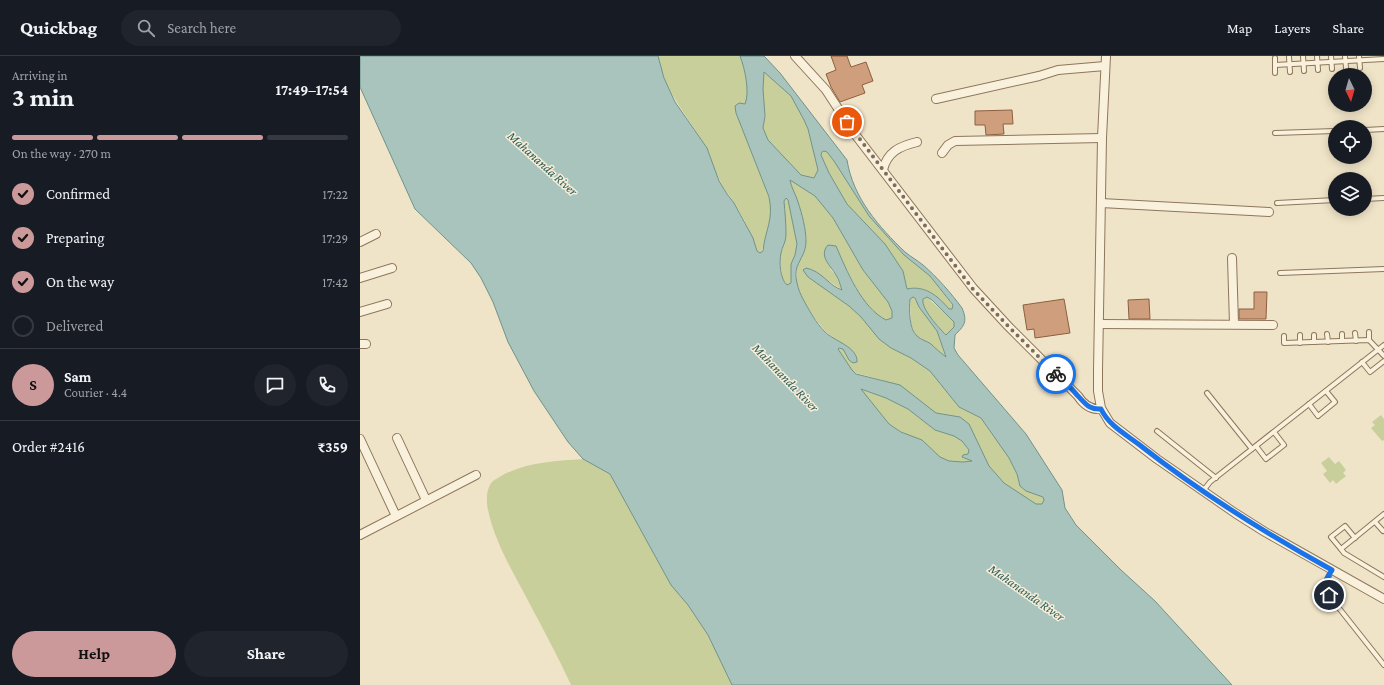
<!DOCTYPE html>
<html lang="en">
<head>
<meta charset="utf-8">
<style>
	:root { --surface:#171b24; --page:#20242c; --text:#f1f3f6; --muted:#9ea1a6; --line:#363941; --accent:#cc999b }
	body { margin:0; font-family:"Crimson Pro",serif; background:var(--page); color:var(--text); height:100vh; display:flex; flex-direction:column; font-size:15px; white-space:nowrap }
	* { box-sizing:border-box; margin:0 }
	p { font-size:13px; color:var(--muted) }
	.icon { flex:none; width:22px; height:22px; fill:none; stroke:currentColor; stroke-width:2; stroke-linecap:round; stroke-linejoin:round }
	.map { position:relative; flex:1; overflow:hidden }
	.drawer { display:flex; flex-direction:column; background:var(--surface); width:360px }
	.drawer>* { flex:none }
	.needle { width:26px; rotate:175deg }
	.tools { position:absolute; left:968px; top:12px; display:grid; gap:8px }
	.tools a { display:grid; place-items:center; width:44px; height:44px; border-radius:50%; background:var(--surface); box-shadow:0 2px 10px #0003; font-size:20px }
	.pin { position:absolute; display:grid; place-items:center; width:34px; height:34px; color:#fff; margin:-17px; border:2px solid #fff; border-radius:50%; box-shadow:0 1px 4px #0007 }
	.courier { position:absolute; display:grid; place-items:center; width:40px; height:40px; margin:-20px; border:3px solid #1a73e8; border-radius:50%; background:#fff; color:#222; box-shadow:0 1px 5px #0007 }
	.headline em { font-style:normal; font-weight:700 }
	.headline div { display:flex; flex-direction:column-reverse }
	.headline { display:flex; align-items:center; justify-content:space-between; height:68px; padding:0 12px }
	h1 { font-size:26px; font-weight:700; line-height:30px }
	.bar { display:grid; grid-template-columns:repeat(4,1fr); gap:6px 4px; align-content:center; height:48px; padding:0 12px }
	.bar i { height:5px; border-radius:3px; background:var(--line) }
	.bar .selected { background:var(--accent) }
	.bar p { grid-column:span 4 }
	.line { display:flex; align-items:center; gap:10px; padding:0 12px; border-top:1px solid var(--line) }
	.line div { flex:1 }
	.round { display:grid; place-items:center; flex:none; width:42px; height:42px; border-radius:21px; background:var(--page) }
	ol { padding:0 12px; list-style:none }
	li { display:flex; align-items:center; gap:12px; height:44px }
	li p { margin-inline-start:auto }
	li .icon { padding:4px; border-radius:50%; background:var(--accent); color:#111; stroke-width:4 }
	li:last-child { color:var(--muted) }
	li i { width:22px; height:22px; border:2px solid var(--line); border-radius:50% }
	.action { display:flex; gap:8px; margin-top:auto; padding:8px 12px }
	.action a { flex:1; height:46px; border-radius:24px; background:var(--accent); color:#111; font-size:16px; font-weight:700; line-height:46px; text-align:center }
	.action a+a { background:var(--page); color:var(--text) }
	header { display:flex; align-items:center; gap:24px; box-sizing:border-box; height:56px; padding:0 20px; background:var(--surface); border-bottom:1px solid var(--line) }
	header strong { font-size:19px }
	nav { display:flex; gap:22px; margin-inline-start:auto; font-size:14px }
	.search { width:280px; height:36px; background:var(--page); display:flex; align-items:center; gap:10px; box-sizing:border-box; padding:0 14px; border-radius:22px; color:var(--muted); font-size:15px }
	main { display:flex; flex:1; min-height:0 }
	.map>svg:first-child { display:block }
	.green { fill:#c9cf9b }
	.water { fill:#a9c4bc; stroke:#6f938a; fill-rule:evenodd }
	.building { fill:#cf9f7d; stroke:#8d5f41 }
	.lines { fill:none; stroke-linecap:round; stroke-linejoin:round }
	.lane-casing { stroke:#8d765c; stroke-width:6 }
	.street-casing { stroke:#8d765c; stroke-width:10 }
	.lane { stroke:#faf1dc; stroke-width:4 }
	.street { stroke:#faf1dc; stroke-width:8 }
	.done { stroke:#7c6e5b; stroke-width:4; stroke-dasharray:0 7.2 }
	.route { stroke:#1a73e8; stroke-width:5 }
	.labels { text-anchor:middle; stroke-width:3; stroke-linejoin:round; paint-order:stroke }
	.water-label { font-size:13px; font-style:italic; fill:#2f5d5a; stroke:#f7eed8 }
</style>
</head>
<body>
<header>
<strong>Quickbag</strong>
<div class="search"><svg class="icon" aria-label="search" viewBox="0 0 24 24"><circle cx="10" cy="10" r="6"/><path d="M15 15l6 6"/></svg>Search here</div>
<nav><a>Map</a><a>Layers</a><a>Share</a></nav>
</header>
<main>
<section class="drawer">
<div class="headline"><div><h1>3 min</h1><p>Arriving in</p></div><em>17:49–17:54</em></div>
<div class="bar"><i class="selected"></i><i class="selected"></i><i class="selected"></i><i></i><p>On the way · 270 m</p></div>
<ol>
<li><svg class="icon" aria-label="check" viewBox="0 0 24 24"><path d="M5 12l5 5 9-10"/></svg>Confirmed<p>17:22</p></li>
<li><svg class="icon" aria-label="check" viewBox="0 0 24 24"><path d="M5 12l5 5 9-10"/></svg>Preparing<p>17:29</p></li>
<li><svg class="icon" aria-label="check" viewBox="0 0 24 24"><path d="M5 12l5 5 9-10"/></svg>On the way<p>17:42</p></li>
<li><i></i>Delivered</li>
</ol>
<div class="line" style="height:72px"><b class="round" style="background:var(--accent);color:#111">S</b><div><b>Sam</b><p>Courier · 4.4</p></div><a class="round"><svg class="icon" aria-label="chat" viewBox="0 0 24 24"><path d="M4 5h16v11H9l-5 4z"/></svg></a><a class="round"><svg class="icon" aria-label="phone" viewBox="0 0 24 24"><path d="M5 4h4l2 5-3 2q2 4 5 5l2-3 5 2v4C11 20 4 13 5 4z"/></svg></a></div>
<div class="line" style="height:52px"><div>Order #2416</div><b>₹359</b></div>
<div class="action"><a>Help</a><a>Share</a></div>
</section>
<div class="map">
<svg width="1024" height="629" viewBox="0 0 1024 629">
	<rect width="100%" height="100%" fill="#f0e4c8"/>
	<g class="green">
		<path d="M298 0H380C385 13 390 35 386 48H383L376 57 409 142 411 152V165L401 197 397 195C392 178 384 163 375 148 370 140 364 134 360 125 354 115 352 102 346 91 328 60 305 37 298 0Z"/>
		<polygon points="404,15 431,40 444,64 448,73 458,114 454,123 441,119 408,84 403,72 405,60 403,33"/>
		<path d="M464 95 467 96 474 105 509 160 544 199 570 220 593 250 592 253H589C578 241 565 228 547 233L543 215 525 188 487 148 469 117 461 99Z"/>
		<path d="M429 123 455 140 473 162 503 214 528 246 532 255V262L526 264C503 252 494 226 482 205L470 213 476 219 482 234 451 213 448 221 489 250 501 261 509 270 531 292 551 302 570 315 599 351 621 362 649 402 657 418 660 430 683 441 684 444 682 448 676 449 644 427 629 410 609 368 600 361 576 357 565 350 552 338 522 324 496 317 492 314 478 293V292L483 293 489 304 494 307 481 288 465 275 453 260 442 242 437 230V211L446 187V179L438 147Z"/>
		<polygon points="426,142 428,144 437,188 435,199 431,208 431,227 429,229 427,229 422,222 420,200 425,186 426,178 424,145"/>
		<polygon points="553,241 557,246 559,251 577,275 586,302 572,289 556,280 551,267 550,243"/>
		<path d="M567 241 594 266V271L586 279C579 271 561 254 563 243Z"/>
		<polygon points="500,333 526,342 548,353 575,374 594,380 602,385 609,394 608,398 603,399 602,401 613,405 603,406 589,405 580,401 562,384 547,379 529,368"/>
		<polygon points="1021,359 1024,363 1024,384 1022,385 1011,372 1015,369 1012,366"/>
		<polygon points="969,401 975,408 979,405 986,414 983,417 986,420 976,428 973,424 970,427 963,418 967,415 961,407"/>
		<path d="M223 403 250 418 311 529 328 549 348 579 372 629H211C197 598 180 568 164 537 150 511 134 483 128 454 126 445 126 432 133 425 135 423 139 422 141 420 166 406 195 405 223 403Z"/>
	</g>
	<path class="water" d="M0 0H298L304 22 315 46 347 92 359 125 367 138 374 147 393 182 397 195 400 197 403 195C405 174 414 164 409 141L376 57 375 50 379 47 385 48C390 36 385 13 380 0H404L420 17 487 104C493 142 519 171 545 196 551 201 557 204 563 209 577 221 591 237 602 252 608 266 604 270 595 279L594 292 598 299 666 378 702 434 705 452 716 469 761 514 795 545 872 629H372L348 579 328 549 311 529 250 418 223 403 208 386 174 335 148 286 133 246 121 222 111 207 55 153 0 31ZM404 16 431 40 444 64 448 73 458 114 454 122 441 119 408 84 403 72 405 60 403 33ZM464 95 467 96 474 105 509 160 544 199 570 220 593 249 592 253H589C578 240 565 229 547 233L543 215 525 188 487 148 469 117 461 99 462 96ZM430 124 455 140 473 162 503 214 528 246 532 255V262L526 264C501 251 487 215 476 190L468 189C458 200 471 210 476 219 479 223 480 229 482 234 469 230 462 215 446 212L443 214 448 221 489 250 501 261 519 283 531 292 551 302 570 315 599 351 621 362 649 402 657 418 660 430 666 435 683 441 684 444 682 448H676L644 427 629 410 609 368 600 361 576 357 540 329 496 318 492 314 478 293 479 292 483 293 489 304 493 307 497 306C498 291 474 285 465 276 456 267 449 254 443 243 438 234 434 220 437 211 441 201 446 196 446 185 446 173 442 158 438 146 436 139 431 131 430 124ZM426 142 428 144 437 188 435 199 431 208V227L427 229C420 223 419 206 421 197 422 191 426 186 426 179 426 167 425 157 424 145ZM553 241 555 242 559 251 577 275 586 301C581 297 576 293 571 288 567 285 561 284 557 280 549 273 549 254 550 243ZM567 241 572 244 594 266V271L586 279C579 272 561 253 563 243ZM501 333 526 342 548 353 575 374 594 380 602 385 609 394 608 398 603 399 602 401 612 405 603 406 589 405 580 401 562 384 541 376 529 368Z"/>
	<g class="building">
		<polygon points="471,0 487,0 491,11 506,6 513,25 502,29 505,37 480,46 471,31 466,18 476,14"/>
		<polygon points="652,54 653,68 643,68 644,78 626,79 625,69 615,69 615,55"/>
		<polygon points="894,236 907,236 906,263 879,263 879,253 894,253"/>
		<polygon points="704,243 710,277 675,282 674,273 667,274 663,249"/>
		<polygon points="789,243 790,263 769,263 768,244"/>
	</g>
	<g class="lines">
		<defs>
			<g id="lane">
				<polyline points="943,0 944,15"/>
				<polyline points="957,0 958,14"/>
				<polyline points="971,0 972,13"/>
				<polyline points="985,0 986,12"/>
				<polyline points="999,0 1000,12"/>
				<polyline points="929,1 930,16"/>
				<polyline points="915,2 915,17"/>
				<polyline points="915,9 1024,3"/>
				<polyline points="1005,74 1024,73"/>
				<polyline points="915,77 975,75"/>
				<polyline points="1005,143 1024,142"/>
				<polyline points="917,147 975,144"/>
				<polyline points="920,217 1024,213"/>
				<polyline points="1009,276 1009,284"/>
				<polyline points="995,277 996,285"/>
				<polyline points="967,278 968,286"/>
				<polyline points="982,278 982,285"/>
				<polyline points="940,279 940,287"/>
				<polyline points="954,279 954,286"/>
				<polyline points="924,280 924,287 1009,284 1024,300"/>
				<polyline points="1002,306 1010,316 1024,305"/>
				<polyline points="847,337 892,393"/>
				<polyline points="949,348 958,360 975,346 966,335"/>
				<polyline points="797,375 856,422"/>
				<polyline points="896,390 906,403 924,389 914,376"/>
				<polyline points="843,435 850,426 1024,289"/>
				<polyline points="1024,458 981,493 984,497 1024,521"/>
				<polyline points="1015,466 1023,475"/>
				<polyline points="981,493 971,481 985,470 995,482"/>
				<polyline points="972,514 965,527 967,537 1024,609"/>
			</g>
			<g id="street">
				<path d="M435 0 466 34 494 77 613 232 648 270 718 340C723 348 731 354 741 353"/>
				<polyline points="746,0 742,82 738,315 738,335 741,352 750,367 797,403 875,457 905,476 1024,543"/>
				<polyline points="576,43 679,20 698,14 745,10"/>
				<polyline points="582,97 588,89 595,85 742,82"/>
				<path d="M523 114C527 96 540 90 557 86"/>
				<polyline points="741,147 909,156"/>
				<polyline points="0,186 16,178"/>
				<polyline points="872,202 874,268"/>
				<polyline points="0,222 32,212"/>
				<polyline points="0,256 27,248"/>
				<polyline points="739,268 913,269"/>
				<polyline points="0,288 6,288"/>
				<polyline points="37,382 66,444"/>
				<polyline points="0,383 36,460"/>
				<polyline points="0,479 116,419"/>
			</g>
		</defs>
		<use href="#lane" class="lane-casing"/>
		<use href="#street" class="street-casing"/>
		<use href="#lane" class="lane"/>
		<use href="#street" class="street"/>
	</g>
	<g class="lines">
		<polyline class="done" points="487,66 612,232 648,270 696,318"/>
		<path class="route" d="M696 318C703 325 711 331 717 339 725 347 729 354 741 353 749 370 767 379 781 390 841 437 905 477 972 514 966 523 962 530 969 539"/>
	</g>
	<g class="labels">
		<g class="water-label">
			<text transform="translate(183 107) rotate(42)" y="5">Mahananda River</text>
			<text transform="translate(426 321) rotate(46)" y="5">Mahananda River</text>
			<text transform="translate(667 536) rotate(35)" y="5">Mahananda River</text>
		</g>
	</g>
</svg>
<div class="tools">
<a><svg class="needle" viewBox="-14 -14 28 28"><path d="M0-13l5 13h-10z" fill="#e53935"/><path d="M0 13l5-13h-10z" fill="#9ea1a6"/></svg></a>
<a><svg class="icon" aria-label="locate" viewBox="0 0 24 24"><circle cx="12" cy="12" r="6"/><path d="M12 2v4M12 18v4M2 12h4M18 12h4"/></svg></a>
<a><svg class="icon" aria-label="layers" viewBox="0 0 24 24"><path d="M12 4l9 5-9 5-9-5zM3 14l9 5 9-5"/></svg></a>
</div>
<div class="pin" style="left:487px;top:66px;background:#ea580c"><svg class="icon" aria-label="bag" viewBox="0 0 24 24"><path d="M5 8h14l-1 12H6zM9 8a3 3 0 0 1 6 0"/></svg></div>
<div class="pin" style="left:969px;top:539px;background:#1f2937"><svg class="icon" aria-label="home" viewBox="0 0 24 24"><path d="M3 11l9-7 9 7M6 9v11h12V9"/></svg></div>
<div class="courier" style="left:696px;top:318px"><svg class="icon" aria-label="bike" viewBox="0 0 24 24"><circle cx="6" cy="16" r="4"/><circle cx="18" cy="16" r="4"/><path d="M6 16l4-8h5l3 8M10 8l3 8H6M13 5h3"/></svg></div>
</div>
</main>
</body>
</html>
